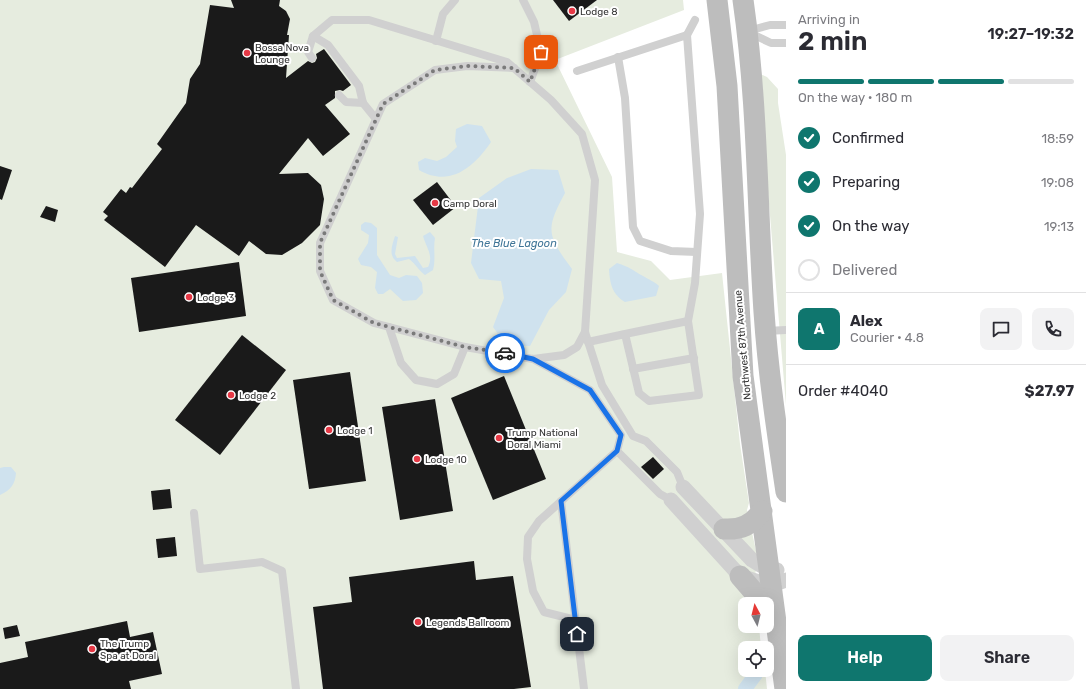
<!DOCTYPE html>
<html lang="en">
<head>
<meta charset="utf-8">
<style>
	:root { --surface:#fff; --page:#f2f2f3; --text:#2b2b33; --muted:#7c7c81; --line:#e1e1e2; --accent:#0f766e }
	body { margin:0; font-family:Rubik,sans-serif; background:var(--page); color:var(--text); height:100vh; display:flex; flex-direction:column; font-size:15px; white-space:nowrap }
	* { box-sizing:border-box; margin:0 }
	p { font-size:13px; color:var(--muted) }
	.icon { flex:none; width:22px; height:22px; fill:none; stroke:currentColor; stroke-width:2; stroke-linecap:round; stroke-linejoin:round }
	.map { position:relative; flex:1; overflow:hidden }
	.drawer { display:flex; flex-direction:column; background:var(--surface); width:300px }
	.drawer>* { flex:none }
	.needle { width:26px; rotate:353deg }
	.fabs { position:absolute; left:738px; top:597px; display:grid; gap:8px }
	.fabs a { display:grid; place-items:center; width:36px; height:36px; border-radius:8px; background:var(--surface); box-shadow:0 4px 16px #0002; font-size:20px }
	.pin { position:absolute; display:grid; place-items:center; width:34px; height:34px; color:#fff; margin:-17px; border-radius:8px; box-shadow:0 2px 6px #0006 }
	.courier { position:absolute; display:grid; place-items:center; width:40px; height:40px; margin:-20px; border:3px solid #1a73e8; border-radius:50%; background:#fff; color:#222; box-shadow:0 1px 5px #0007 }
	.headline em { font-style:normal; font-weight:600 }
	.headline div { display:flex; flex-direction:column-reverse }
	.headline { display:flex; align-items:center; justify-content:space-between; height:68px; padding:0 12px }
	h1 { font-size:26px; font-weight:600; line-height:30px }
	.bar { display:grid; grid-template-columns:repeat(4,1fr); gap:6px 4px; align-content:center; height:48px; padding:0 12px }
	.bar i { height:5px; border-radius:3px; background:var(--line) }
	.bar .on { background:var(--accent) }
	.bar p { grid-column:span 4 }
	.line { display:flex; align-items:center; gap:10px; padding:0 12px; border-top:1px solid var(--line) }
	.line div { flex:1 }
	.round { display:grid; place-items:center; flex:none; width:42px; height:42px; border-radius:8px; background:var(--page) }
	ol { padding:0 12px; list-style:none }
	li { display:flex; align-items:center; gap:12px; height:44px }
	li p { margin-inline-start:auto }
	li .icon { padding:4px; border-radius:50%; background:var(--accent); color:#fff; stroke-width:4 }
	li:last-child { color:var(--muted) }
	li i { width:22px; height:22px; border:2px solid var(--line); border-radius:50% }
	.primary-button { display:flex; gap:8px; margin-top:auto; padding:8px 12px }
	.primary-button a { flex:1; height:46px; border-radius:8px; background:var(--accent); color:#fff; font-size:16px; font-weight:600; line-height:46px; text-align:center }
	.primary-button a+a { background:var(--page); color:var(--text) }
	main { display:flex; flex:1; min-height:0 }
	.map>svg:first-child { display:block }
	.green { fill:#e6ecdf }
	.water { fill:#cfe2ee }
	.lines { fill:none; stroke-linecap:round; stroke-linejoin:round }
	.canal { stroke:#cfe2ee; stroke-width:14 }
	.building { fill:#1a1a1a }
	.lane { stroke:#d0d0d0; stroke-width:8 }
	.street { stroke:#d0d0d0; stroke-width:15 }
	.secondary { stroke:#bdbdbd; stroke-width:21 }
	.done { stroke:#7a7a7a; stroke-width:4; stroke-dasharray:0 7.2 }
	.route { stroke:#1a73e8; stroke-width:5 }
	.poi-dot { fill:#e63946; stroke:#fff; stroke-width:1.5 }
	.labels { text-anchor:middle; stroke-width:4; stroke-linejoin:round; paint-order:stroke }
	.poi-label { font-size:10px; fill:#333; stroke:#fff; text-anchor:start }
	.street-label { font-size:10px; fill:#333; stroke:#fff }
	.water-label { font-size:11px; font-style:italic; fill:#3f7597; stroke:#fff }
</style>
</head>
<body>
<main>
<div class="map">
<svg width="786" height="689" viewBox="0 0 786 689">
	<rect width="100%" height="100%" fill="#fff"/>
	<g class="green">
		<polygon points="0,0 683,0 684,10 555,60 612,177 617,252 651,261 670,280 722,273 740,444 749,503 747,510 757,555 753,604 745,604 745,626 759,626 761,648 745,648 745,670 765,670 767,689 0,689"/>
		<polygon points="758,73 767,77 778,89 778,103 786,155 786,405"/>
	</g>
	<g class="water">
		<path d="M467 124 482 126 491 142C474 167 450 188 419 170L418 162 425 158 437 161 446 157 457 147 455 141 456 129Z"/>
		<path d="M531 169 558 170 565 193C545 230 547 235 572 269L566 292 549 310 530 346 506 345 493 327 504 298 501 281 479 279 471 263 479 198 507 178Z"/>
		<polygon points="365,222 371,223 377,228 377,255 390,275 399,278 406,275 417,276 422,283 423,293 416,300 403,301 390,289 383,294 378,294 375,288 377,272 371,267 361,265 358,259 368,243 369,235 361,230 361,225"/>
		<path d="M430 232 435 238C433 249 436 259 433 270L425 275C418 270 416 264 409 259L397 262C388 255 392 246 395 236L398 237 395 254 397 258 415 256 423 268 428 267C434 256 426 247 423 236Z"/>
		<path d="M617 263C630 267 632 270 643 276 649 280 654 281 659 286L656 296 625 302C612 294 610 284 609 269Z"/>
		<path d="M4 467H11L16 473C15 484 11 490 0 495V468Z"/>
	</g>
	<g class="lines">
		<polyline class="canal" points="745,689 756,674"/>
	</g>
	<g class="building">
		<polygon points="231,0 280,0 279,6 286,11 290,19 287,35 289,35 286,78 308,61 312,63 315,62 317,58 316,54 324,49 351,85 343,91 340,90 335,91 335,98 325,105 350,134 323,156 308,138 279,174 308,173 321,185 324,199 320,225 302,243 282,255 266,254 249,241 239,256 196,225 165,267 104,220 108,216 103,212 121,189 126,193 130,187 132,188 162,149 157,144 186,103 190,79 200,64 210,5 234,8"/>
		<polygon points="553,0 597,0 569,21"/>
		<polygon points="0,166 12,170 2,200 0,199"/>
		<polygon points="437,182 456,207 433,225 413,200"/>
		<polygon points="46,206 58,210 55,222 40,217"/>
		<polygon points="239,262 246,316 139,332 131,278"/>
		<polygon points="242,335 286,370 220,455 175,420"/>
		<polygon points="350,372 366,481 309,489 293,380"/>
		<polygon points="504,376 546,479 493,500 451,398"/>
		<polygon points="435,399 453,511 400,520 382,407"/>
		<polygon points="653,457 664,469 653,479 641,467"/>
		<polygon points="170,489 172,508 153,510 151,491"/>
		<polygon points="175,537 177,556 158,558 156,539"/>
		<polygon points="474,561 476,580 513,576 531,687 514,689 323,689 313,607 352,602 349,577"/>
		<polygon points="127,621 130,637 153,632 162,674 129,681 131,689 0,689 0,663 28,657 25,642"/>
		<polygon points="17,625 20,636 5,639 3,628"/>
	</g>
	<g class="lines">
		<g class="lane">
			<polyline points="523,0 534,22 541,52 530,82"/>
			<polyline points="748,31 770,25 786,25"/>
			<polyline points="748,32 771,43 786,43"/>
			<polyline points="687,35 695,20"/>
			<polyline points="436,41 443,14 455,0"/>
			<polyline points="618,57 625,98 633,227 640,241 671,251 697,252"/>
			<polyline points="312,58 308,52 313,36"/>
			<polyline points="514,68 467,66 435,70 383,104 320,243 320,271 333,300 374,323 465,347 533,359 564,355 577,347 585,332"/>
			<polyline points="577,71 687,35 700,214 695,283 688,321"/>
			<polyline points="339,95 346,102 363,103"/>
			<polyline points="376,119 363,103 359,86 328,45 313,36 332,20 369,20 507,62 551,100 582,134 595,180 585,332 602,385 633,436 646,441 677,472 683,487"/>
			<polyline points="389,327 401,363 416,380 437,384 454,374 465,347"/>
			<polyline points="766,331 786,330"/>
			<polyline points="588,342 625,334 639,393 649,401 699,395 688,321 625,334"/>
			<polyline points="533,359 590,390 621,435 617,451 660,494 671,500"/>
			<polyline points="633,369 694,358"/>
			<polyline points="561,501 584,689"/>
			<polyline points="194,513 200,569 262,562 282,571 296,689"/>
			<polyline points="576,620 544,612 533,591 527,559 528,537 539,521 617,451"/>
		</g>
		<g class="street">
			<polyline points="683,487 752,560 760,565 777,570"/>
			<polyline points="671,500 740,576 765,584 772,585 786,580"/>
		</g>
		<g class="secondary">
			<polyline points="717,0 727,86 743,376 785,689"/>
			<path d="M743 0C758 103 757 208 764 312 768 372 777 432 786 492"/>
			<path d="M724 529C741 530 752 525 762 511"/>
			<polyline points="740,576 753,591 761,604"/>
		</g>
	</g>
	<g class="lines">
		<polyline class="done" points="505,353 465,347 374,323 333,300 320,271 320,243 383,104 435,70 467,66 514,68 530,82 541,52"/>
		<polyline class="route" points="505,353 533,359 590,390 621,435 617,451 561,501 577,634"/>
	</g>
	<g class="poi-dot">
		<circle cx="572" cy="11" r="4"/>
		<circle cx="247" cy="53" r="4"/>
		<circle cx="435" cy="203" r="4"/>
		<circle cx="189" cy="297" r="4"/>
		<circle cx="231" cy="395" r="4"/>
		<circle cx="329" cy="430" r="4"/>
		<circle cx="499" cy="438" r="4"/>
		<circle cx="417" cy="459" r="4"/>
		<circle cx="418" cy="622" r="4"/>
		<circle cx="92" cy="649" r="4"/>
	</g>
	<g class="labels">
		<g class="poi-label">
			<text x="580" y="15">Lodge 8</text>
			<text x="255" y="51">Bossa Nova<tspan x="255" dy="12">Lounge</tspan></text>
			<text x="443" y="207">Camp Doral</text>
			<text x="197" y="301">Lodge 3</text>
			<text x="239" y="399">Lodge 2</text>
			<text x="337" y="434">Lodge 1</text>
			<text x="507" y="436">Trump National<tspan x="507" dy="12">Doral Miami</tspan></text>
			<text x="425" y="463">Lodge 10</text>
			<text x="426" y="626">Legends Ballroom</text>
			<text x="100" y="647">The Trump<tspan x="100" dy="12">Spa at Doral</tspan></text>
		</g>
		<g class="street-label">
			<text transform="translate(742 345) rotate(-95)" y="4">Northwest 87th Avenue</text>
		</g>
		<g class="water-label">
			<text x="514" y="247">The Blue Lagoon</text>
		</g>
	</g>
</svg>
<div class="fabs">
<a><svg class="needle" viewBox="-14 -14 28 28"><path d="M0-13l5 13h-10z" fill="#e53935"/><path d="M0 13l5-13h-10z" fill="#7c7c81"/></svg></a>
<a><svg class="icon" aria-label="locate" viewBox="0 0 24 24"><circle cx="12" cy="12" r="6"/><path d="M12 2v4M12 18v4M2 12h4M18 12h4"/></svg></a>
</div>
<div class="pin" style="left:541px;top:52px;background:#ea580c"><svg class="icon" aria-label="bag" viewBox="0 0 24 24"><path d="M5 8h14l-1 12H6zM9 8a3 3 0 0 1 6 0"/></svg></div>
<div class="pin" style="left:577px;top:634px;background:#1f2937"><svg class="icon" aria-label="home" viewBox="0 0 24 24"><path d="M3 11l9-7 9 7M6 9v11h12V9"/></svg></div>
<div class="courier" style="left:505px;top:353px"><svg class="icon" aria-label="car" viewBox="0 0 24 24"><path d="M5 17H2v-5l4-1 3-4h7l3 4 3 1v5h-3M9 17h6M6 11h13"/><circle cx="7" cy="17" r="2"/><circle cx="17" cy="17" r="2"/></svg></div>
</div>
<section class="drawer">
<div class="headline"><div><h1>2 min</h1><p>Arriving in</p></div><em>19:27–19:32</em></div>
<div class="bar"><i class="on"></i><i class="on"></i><i class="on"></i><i></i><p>On the way · 180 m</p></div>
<ol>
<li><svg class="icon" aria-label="check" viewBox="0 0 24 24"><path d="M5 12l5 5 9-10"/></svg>Confirmed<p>18:59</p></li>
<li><svg class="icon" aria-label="check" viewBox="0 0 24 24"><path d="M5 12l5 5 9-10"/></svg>Preparing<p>19:08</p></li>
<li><svg class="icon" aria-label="check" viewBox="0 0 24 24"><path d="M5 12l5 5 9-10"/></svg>On the way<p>19:13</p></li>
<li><i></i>Delivered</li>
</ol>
<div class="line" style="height:72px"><b class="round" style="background:var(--accent);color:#fff">A</b><div><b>Alex</b><p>Courier · 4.8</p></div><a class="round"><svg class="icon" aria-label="chat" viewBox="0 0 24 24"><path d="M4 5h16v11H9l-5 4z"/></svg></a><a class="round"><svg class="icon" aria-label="phone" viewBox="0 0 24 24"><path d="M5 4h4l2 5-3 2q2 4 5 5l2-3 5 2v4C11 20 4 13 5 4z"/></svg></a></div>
<div class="line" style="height:52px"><div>Order #4040</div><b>$27.97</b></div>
<div class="primary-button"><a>Help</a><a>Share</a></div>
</section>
</main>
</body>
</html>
